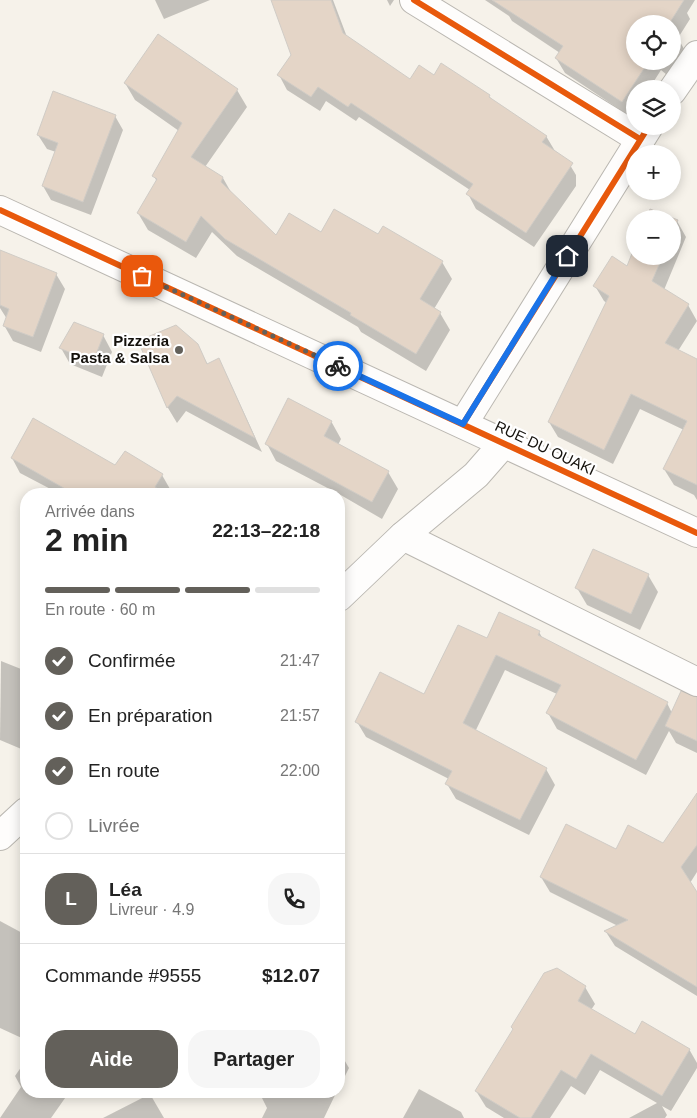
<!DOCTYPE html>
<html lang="fr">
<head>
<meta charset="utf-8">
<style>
	:root { --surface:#fff; --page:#f6f6f6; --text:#222; --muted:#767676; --line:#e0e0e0; --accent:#63605a }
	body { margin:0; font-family:Arial,sans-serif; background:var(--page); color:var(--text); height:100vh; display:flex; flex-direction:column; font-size:19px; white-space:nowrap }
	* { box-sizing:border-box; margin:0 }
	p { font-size:16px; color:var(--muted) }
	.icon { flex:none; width:28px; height:28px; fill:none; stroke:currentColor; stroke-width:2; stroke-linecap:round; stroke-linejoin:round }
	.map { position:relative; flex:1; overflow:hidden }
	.panel { position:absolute; left:20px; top:488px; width:325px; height:610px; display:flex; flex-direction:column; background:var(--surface); border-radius:20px; box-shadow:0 2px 12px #0003 }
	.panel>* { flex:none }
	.tools { position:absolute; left:626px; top:15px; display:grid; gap:10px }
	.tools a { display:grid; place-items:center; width:55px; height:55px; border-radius:50%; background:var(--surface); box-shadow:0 2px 12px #0003; font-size:25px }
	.pin { position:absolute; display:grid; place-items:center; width:42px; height:42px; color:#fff; margin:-21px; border-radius:10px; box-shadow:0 2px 8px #0006 }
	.courier { position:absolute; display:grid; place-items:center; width:50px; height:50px; margin:-25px; border:4px solid #1a73e8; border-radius:50%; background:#fff; color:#222; box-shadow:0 1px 6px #0007 }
	.headline em { font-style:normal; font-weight:600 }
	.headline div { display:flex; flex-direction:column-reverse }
	.headline { display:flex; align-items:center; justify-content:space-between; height:85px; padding:0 25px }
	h1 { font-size:32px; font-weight:600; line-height:38px }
	.bar { display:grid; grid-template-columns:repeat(4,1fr); gap:8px 5px; align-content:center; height:60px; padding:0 25px }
	.bar i { height:6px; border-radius:4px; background:var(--line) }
	.bar .on { background:var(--accent) }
	.bar p { grid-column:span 4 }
	.line { display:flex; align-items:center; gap:12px; padding:0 25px; border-top:1px solid var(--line) }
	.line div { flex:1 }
	.round { display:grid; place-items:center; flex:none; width:52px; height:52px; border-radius:20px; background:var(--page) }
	ol { padding:0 25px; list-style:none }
	li { display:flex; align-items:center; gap:15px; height:55px }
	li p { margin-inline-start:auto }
	li .icon { padding:5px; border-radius:50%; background:var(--accent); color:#fff; stroke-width:4 }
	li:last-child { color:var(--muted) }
	li i { width:28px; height:28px; border:2px solid var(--line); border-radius:50% }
	.button { display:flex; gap:10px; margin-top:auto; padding:10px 25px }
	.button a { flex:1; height:58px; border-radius:20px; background:var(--accent); color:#fff; font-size:20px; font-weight:600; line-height:58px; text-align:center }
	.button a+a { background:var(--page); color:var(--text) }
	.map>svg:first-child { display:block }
	.shadow { fill:#0003; fill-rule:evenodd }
	.building { fill:#e4d5c7; stroke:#d0ccc6 }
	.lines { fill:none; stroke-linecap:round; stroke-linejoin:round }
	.minor-casing { stroke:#bab7b1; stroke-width:30 }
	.minor { stroke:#fefdfc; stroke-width:28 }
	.cycleway-casing { stroke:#fff; stroke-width:9 }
	.cycleway { stroke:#e8590c; stroke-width:6 }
	.done { stroke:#63605a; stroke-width:5; stroke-dasharray:0 9 }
	.route { stroke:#1a73e8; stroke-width:6 }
	.poi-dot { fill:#63605a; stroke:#fff; stroke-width:2 }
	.labels { text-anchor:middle; stroke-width:4.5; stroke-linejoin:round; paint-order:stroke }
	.poi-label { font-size:15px; font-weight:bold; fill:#14110c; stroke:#fff; text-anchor:end }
	.street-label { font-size:15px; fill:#14110c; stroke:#fff }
</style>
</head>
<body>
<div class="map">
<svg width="697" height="1118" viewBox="0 0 697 1118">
	<rect width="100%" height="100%" fill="#f6f2ea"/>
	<g class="shadow">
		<polygon points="155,0 210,0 164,19"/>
		<polygon points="273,0 333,0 347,37 410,80 434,76 489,96 493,101 546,136 555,151 567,160 576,175 576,186 534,247 476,209 468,194 470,190 359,117 356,121 326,101 320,111 287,90 279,75 292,55"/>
		<polygon points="387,0 394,0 390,6"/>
		<path d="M485 0H695L687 13 690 19 678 38 684 49 667 75 661 70 649 89H635V111L631 117 565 73 556 58 560 53 512 21 509 16ZM635 24H672V61H635Z"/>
		<polygon points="125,83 237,90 247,107 205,167 223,178 232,194 276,237 321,233 379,236 442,262 452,279 434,309 440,313 450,330 426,371 361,332 358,327 237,256 212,232 196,258 148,230 138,213 157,182 154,176 179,131 135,100"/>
		<polygon points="115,116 123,130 91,215 51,200 43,186 56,152 47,149 38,135"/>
		<polygon points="672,219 677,221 686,237 664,290 688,305 697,321 678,351 697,360 697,500 694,495 674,485 664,469 684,430 640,409 613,464 558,437 549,422 607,303 604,301 595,286 628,268 635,250 635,256 672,256"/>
		<polygon points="56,274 65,289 41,352 13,341 4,325 7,319 0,308 0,298"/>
		<polygon points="103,335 112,352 102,377 70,364 61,348"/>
		<polygon points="140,342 197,345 208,365 218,360 227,376 262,452 186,411 177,423 168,408"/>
		<polygon points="331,421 341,439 338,445 388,472 398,489 382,519 339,494 276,461 267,444"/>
		<polygon points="12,458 116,467 162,475 170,489 168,494 60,494 20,473"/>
		<polygon points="339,563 347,577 339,585"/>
		<polygon points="648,575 658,592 640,630 587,605 577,588"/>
		<polygon points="539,632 543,639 667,703 672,713 697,705 697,753 676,743 669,731 646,775 557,729 548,713 557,694 505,670 475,732 546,769 555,785 529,835 456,799 447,784 449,779 366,737 357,722 425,696 487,639"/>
		<polygon points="1,661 26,671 26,751 0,740"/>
		<polygon points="697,825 697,872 690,883 697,894 697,996 615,946 606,932 618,926 550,892 541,877 617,850 663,844"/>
		<polygon points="0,921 26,935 26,1040 0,1028"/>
		<polygon points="557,970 585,987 595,1004 591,1010 635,1036 689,1049 697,1063 697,1068 671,1111 662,1106 667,1115 665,1118 629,1118 657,1103 600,1070 585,1095 571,1086 550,1118 504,1118 486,1107 476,1091 514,1031 512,1027"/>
		<polygon points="339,1051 349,1068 339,1088"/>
		<polygon points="26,1060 26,1091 70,1091 51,1118 0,1118 21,1087 15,1076"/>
		<polygon points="419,1089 461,1112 464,1118 403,1118"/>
		<polygon points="265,1091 337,1091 324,1118 262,1118 267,1108 262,1098"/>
		<polygon points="150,1094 164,1118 103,1118"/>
	</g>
	<g class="building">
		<polygon points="271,0 331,0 343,33 410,79 419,65 434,75 441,63 490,95 489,97 547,136 542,142 573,163 526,233 466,194 473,184 351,103 348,107 318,87 311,97 277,75 291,55"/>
		<polygon points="492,0 684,0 669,24 635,24 635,61 649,61 622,102 555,58 563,46"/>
		<polygon points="158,34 238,89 191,157 223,177 221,182 276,235 289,213 321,232 334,209 378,234 383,226 443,261 420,299 441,312 416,354 350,315 351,313 225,239 201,216 186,242 137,213 157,179 152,176 182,123 124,83"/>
		<polygon points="53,91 116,115 83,202 42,186 58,143 37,135"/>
		<polygon points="650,209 678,220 672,233 672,219 646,219"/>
		<polygon points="635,246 635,256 663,256 652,281 689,304 665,343 697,359 697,485 663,469 687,421 631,394 604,450 548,422 609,296 593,286 612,256 627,266"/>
		<polygon points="0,250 57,273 33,337 3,326 9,309 0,305"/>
		<polygon points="74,322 104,334 93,362 59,348"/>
		<polygon points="176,325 198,344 207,364 219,358 255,438 177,396 167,408 138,341"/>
		<polygon points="288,398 332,421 324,436 389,471 372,502 265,444"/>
		<polygon points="33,418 115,465 125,451 163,474 155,487 166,494 74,494 11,458"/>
		<polygon points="593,549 649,574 631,614 575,588"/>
		<polygon points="499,612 540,631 538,635 668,702 636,760 546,713 561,685 496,655 463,723 547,768 520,820 445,784 452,771 355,722 380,672 424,694 458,625 487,638"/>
		<polygon points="681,691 697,697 697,741 665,726"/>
		<polygon points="697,793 697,845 681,867 697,892 697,987 604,931 628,920 540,877 566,824 616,849 628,825 663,843"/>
		<polygon points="557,968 586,986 578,1001 635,1034 642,1021 690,1049 662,1096 591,1054 576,1079 561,1070 531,1118 520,1118 475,1091 513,1029 511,1027 544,973"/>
	</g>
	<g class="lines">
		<defs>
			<g id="minor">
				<polyline points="414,0 640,139"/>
				<polyline points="672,91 697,55"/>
				<polyline points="0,210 697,533"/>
				<polyline points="463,424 649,126"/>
				<polyline points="403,536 697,682"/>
				<polyline points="339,597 403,536 476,475 504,443"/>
				<polyline points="0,836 26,812"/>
			</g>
		</defs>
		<use href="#minor" class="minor-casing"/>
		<use href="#minor" class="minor"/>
		<defs>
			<g id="cycleway">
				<polyline points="414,0 640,139"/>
				<polyline points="0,210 697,533"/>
				<polyline points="463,424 649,126"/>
			</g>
		</defs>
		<use href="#cycleway" class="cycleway-casing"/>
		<use href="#cycleway" class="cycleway"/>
	</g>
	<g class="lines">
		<polyline class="done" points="142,276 338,366"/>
		<polyline class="route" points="338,366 463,424 567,256"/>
	</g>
	<circle class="poi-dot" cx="179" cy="350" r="5"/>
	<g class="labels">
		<g class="poi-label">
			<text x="169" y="346">Pizzeria<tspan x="169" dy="17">Pasta &amp; Salsa</tspan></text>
		</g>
		<g class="street-label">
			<text transform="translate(545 448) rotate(25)" y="5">RUE DU OUAKI</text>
		</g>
	</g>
</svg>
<div class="tools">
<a><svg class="icon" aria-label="locate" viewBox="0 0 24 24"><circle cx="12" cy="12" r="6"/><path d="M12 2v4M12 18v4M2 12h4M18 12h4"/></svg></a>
<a><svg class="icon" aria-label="layers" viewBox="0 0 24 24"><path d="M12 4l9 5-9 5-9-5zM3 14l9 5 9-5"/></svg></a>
<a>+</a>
<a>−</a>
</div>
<div class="pin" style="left:142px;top:276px;background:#ea580c"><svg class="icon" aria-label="bag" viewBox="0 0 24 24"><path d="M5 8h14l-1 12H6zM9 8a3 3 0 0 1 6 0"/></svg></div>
<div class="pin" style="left:567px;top:256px;background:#1f2937"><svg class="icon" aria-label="home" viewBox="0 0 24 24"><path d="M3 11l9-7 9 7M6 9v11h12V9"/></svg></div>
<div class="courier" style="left:338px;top:366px"><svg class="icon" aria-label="bike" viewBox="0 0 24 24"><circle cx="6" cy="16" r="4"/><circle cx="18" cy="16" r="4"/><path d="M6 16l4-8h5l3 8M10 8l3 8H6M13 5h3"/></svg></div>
<section class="panel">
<div class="headline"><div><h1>2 min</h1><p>Arrivée dans</p></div><em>22:13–22:18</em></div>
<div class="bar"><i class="on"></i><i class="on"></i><i class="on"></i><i></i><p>En route · 60 m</p></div>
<ol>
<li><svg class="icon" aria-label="check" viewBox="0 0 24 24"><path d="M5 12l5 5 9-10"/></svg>Confirmée<p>21:47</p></li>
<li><svg class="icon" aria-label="check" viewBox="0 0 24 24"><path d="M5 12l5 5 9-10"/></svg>En préparation<p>21:57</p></li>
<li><svg class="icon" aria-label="check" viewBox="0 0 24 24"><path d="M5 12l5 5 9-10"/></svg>En route<p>22:00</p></li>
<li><i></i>Livrée</li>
</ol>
<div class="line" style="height:90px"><b class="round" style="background:var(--accent);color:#fff">L</b><div><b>Léa</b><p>Livreur · 4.9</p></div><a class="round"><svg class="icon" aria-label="phone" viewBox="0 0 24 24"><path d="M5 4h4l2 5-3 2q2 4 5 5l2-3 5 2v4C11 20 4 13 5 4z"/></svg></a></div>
<div class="line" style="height:65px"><div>Commande #9555</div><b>$12.07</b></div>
<div class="button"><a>Aide</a><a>Partager</a></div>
</section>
</div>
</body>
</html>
